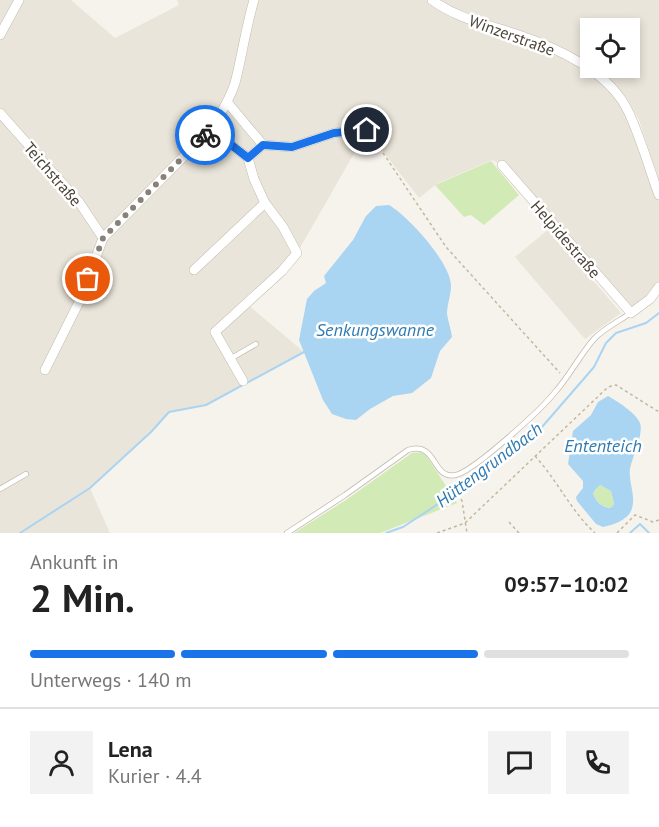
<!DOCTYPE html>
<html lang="de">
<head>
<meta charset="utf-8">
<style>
	:root { --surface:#fff; --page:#f2f2f2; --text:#222; --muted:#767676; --line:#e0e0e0; --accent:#1a73e8 }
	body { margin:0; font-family:"PT Sans",sans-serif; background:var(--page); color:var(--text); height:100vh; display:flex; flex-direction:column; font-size:22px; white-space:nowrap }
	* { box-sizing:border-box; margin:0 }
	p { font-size:20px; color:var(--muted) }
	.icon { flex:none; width:33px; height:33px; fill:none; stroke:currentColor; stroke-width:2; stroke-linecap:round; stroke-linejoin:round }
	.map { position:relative; height:533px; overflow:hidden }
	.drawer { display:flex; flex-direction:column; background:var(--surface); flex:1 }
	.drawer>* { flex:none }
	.buttons { position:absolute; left:580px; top:18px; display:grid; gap:12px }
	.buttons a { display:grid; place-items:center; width:60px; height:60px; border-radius:0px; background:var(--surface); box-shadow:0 3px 9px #0003; font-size:30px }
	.pin { position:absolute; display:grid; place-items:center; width:51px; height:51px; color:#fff; margin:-26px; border:3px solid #fff; border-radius:50%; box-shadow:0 2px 6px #0007 }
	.courier { position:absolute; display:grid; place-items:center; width:60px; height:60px; margin:-30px; border:4px solid #1a73e8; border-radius:50%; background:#fff; color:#222; box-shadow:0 2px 8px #0007 }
	.summary em { font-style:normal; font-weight:700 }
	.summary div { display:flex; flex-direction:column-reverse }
	.summary { display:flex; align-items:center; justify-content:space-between; height:102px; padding:0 30px }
	h1 { font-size:39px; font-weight:700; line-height:45px }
	.bar { display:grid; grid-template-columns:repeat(4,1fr); gap:9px 6px; align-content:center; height:72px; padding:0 30px }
	.bar i { height:8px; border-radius:4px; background:var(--line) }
	.bar .current { background:var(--accent) }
	.bar p { grid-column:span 4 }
	.line { display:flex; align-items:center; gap:15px; padding:0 30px; border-top:2px solid var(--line) }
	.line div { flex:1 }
	.round { display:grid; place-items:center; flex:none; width:63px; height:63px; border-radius:0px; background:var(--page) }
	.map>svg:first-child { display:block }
	.residential { fill:#eae5da }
	.green { fill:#d2eab5 }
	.water { fill:#a9d4f2; fill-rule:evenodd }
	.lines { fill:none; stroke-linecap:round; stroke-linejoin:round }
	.stream { stroke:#a9d4f2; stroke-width:2 }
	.service-casing { stroke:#c2bbae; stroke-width:6 }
	.minor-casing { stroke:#c2bbae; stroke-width:10 }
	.path { stroke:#c4b79f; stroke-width:1.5; stroke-dasharray:3 3; stroke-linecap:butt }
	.service { stroke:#fff; stroke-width:4.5 }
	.minor { stroke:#fff; stroke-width:9 }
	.done { stroke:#878178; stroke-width:6; stroke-dasharray:0 10.8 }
	.route { stroke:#1a73e8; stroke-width:8 }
	.labels { text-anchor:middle; stroke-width:5; stroke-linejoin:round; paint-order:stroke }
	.street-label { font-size:16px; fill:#4b4439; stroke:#fff }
	.water-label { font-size:18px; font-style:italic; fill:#2e7ab2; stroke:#fff }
</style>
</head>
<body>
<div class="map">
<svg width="659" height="533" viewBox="0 0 659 533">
	<rect width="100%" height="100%" fill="#f6f3ec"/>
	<g class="residential">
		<polygon points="0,0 71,0 115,38 179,5 177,0 432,0 574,60 621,100 659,195 659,287 631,313 502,165 492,160 438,183 419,198 367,131 297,253 247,304 304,352 206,405 169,412 151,432 90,488 110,533 0,533"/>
		<polygon points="439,0 659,0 659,181 639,120 627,98 616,85 593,68 630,68 630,28 591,28 591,66 565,49 524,32 478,19"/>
		<polygon points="549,229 621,313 585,339 515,257"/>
	</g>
	<g class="green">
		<polygon points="491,161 519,195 484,225 471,215 464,217 435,185"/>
		<polygon points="424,452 457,503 380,533 294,533 346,500 412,453"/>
		<path d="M600 485 611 491 614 503 613 506 610 508C601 505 597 503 593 494L595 490Z"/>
	</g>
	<g class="water">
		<path d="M389 205C408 216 451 263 451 286 451 295 447 304 447 314 448 321 451 329 452 337L440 351 431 378 412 393 393 396 370 409 356 420 346 419 332 414 323 400 299 340 307 299 314 291 326 283 324 276 353 240 366 216 376 206Z"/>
		<path d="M608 396C617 401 636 413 640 423 644 434 632 457 630 469 628 482 637 497 631 511 627 520 613 525 603 527L596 524 577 501 576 497 583 488V481L568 464 573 431 591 415 598 402ZM600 485 611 491 614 503 613 506 610 508C601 506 597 503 593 494L595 490Z"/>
	</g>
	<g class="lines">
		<g class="stream">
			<polyline points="20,533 90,488 151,432 169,412 206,405 304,352"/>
			<polyline points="386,533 403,527 464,487 542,427 594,367 606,343 616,333 646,323 659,313"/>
			<polyline points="630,533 640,524 649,533"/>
		</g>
		<defs>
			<g id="service">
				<polyline points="230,359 256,344"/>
				<polyline points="0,489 26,474"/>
				<path d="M287 533 345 495 408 450C439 440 431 484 459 474 479 466 541 410 556 391 570 375 580 355 594 339 603 329 619 321 631 313"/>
			</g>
			<g id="minor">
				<path d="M432 0C458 19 486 24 516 34 557 48 610 71 629 113 641 139 649 168 659 195"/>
				<polyline points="0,35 19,0"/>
				<polyline points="227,102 263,145"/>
				<polyline points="0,113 79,202 103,238"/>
				<polyline points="211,129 248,158 263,145 292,147 334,133 367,130"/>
				<polyline points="502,165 631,313 650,299 659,287"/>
				<polyline points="194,270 265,203"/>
				<path d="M45 370 80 300 103 238 211 129C220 115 230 99 235 83 242 56 246 27 254 0"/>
				<polyline points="243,381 215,332 282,271 297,253 283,227 265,203 254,179 248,158"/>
			</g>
		</defs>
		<use href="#service" class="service-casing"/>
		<use href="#minor" class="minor-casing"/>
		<g class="path">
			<polyline points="373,138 446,247 560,373"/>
			<path d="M535 456C557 480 571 511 595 533"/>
			<polyline points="453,483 462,501 467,533"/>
			<polyline points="509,522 519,533"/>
			<polyline points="437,533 465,523 608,387 616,385 659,412"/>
			<polyline points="617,533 635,515 653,522 659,520"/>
		</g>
		<use href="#service" class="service"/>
		<use href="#minor" class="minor"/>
	</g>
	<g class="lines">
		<polyline class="done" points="88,279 103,238 205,135"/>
		<polyline class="route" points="205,135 211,129 248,158 263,145 292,147 334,133 367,130"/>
	</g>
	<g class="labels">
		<g class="street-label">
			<text transform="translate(512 35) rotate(20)" y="6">Winzerstraße</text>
			<text transform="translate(53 174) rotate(49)" y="6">Teichstraße</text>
			<text transform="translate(566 239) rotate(49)" y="6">Helpidestraße</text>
		</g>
		<g class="water-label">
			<text x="375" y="336">Senkungswanne</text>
			<text x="603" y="452">Ententeich</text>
			<text transform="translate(489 465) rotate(-37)" y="6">Hüttengrundbach</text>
		</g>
	</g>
</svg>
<div class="buttons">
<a><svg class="icon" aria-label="locate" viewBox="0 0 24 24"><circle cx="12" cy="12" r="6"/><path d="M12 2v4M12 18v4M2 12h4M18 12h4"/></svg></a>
</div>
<div class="pin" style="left:88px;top:279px;background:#ea580c"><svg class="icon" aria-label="bag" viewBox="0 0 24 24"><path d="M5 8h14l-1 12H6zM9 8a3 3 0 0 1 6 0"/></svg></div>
<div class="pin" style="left:367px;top:130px;background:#1f2937"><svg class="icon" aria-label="home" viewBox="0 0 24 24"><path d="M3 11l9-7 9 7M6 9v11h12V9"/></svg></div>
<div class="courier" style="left:205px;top:135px"><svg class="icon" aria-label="bike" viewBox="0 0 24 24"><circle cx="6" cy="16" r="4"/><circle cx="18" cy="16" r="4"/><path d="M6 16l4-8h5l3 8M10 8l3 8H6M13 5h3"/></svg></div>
</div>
<section class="drawer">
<div class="summary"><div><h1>2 Min.</h1><p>Ankunft in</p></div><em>09:57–10:02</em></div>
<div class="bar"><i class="current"></i><i class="current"></i><i class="current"></i><i></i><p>Unterwegs · 140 m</p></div>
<div class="line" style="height:108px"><a class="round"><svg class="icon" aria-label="person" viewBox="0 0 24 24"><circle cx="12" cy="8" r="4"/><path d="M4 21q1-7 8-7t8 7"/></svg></a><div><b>Lena</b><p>Kurier · 4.4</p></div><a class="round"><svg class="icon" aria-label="chat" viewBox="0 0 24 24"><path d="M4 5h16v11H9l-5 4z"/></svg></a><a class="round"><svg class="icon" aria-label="phone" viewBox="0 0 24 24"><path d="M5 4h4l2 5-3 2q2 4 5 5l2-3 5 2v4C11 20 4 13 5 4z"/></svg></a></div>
</section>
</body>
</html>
